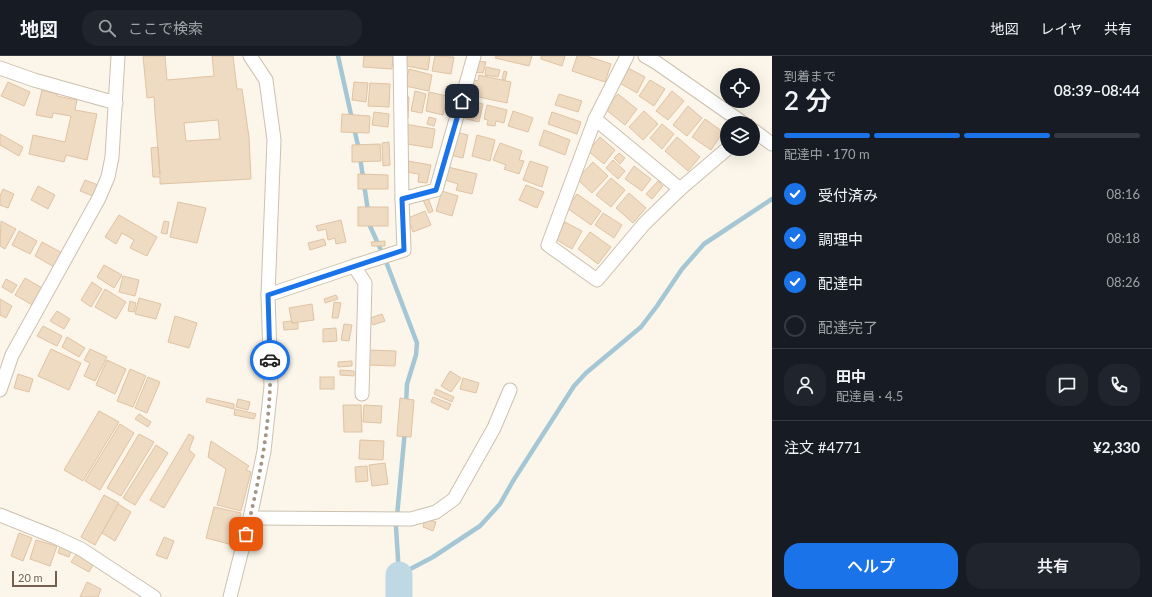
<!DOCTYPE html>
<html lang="ja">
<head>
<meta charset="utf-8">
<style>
	:root { --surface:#171b24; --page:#20242c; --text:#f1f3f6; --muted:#9ea1a6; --line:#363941; --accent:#1a73e8 }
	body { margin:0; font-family:Lato,"Noto Sans JP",sans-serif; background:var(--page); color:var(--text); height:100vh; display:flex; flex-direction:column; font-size:15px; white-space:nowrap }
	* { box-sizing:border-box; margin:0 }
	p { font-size:13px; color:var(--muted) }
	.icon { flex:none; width:22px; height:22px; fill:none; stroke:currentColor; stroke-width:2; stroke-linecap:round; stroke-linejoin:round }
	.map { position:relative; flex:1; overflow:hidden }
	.details { display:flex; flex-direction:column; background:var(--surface); width:380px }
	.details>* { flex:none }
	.tools { position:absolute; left:720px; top:12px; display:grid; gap:8px }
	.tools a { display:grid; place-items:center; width:40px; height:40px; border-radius:50%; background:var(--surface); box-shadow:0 4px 16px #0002; font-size:20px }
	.scale { position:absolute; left:12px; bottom:10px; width:45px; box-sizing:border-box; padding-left:4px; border:2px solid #74604e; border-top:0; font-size:11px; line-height:14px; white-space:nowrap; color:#74604e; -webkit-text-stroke:3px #fefaef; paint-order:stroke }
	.pin { position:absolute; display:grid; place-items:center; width:34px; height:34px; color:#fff; margin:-17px; border-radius:8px; box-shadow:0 2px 6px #0006 }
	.courier { position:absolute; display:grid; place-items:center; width:40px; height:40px; margin:-20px; border:3px solid #1a73e8; border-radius:50%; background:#fff; color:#222; box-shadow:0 1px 5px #0007 }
	.summary em { font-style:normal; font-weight:600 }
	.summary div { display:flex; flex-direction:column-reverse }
	.summary { display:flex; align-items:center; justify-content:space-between; height:68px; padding:0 12px }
	h1 { font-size:26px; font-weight:600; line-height:30px }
	.bar { display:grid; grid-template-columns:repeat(4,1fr); gap:6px 4px; align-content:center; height:48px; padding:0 12px }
	.bar i { height:5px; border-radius:3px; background:var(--line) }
	.bar .selected { background:var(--accent) }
	.bar p { grid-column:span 4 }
	.line { display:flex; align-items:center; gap:10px; padding:0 12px; border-top:1px solid var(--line) }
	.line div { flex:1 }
	.round { display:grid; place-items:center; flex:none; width:42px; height:42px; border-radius:16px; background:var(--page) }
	ol { padding:0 12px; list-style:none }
	li { display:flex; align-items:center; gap:12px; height:44px }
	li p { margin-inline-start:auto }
	li .icon { padding:4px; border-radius:50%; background:var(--accent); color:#fff; stroke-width:4 }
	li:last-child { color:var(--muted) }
	li i { width:22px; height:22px; border:2px solid var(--line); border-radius:50% }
	.primary-button { display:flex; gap:8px; margin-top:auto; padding:8px 12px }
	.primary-button a { flex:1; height:46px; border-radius:16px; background:var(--accent); color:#fff; font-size:16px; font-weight:600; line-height:46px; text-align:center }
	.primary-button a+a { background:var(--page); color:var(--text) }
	header { display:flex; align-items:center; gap:24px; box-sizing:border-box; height:56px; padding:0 20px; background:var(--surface); border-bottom:1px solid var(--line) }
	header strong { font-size:19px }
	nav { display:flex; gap:22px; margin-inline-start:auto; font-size:14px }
	.search { width:280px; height:36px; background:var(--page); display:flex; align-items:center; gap:10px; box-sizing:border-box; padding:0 14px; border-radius:16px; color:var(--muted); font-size:15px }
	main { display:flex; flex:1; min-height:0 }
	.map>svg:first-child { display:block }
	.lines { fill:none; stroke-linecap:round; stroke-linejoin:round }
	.stream { stroke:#a5c7d5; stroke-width:4.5 }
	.river { stroke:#bed9e4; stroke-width:27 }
	.building { fill:#efdac2; stroke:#e0c3a3; fill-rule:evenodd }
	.street-casing { stroke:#cdc0af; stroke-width:15 }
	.street { stroke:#fff; stroke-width:13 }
	.done { stroke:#a39484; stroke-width:4; stroke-dasharray:0 7.2 }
	.route { stroke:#1a73e8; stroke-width:5 }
</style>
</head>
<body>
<header>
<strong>地図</strong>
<div class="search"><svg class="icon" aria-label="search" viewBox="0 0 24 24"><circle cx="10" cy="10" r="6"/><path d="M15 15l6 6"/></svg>ここで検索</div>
<nav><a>地図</a><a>レイヤ</a><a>共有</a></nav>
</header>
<main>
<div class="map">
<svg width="772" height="541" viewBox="0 0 772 541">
	<rect width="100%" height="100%" fill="#fbf6e9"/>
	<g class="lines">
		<g class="stream">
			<polyline points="338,0 352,63"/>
			<polyline points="354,72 359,94"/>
			<polyline points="360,101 368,155"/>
			<polyline points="369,165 370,170 385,203 417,287 416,299 407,328 406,349"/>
			<polyline points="405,374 396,471 399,519 433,501 480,470 500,448 513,425 574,330 586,317 641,271 657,250 682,213 704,188 772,143"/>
		</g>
		<polyline class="river" points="399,541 399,519"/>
	</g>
	<g class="building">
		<path d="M143 0H165L167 24 214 20 212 0H233L237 33H242L249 81 251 123 160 128V121H153L151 92 158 91 160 119 155 57 154 41 147 42ZM218 64 220 83 186 85 184 67Z"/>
		<polygon points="364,0 393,0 392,13 363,11"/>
		<polygon points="407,0 430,0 428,14 406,10"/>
		<polygon points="435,0 454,1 451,18 432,15"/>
		<polygon points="496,0 532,0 529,10 495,2"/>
		<polygon points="541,0 565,0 562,10 541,3"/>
		<polygon points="577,0 587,0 611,8 605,26 572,15"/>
		<polygon points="477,5 486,6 483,17 475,16"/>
		<polygon points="486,11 500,14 498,21 485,19"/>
		<polygon points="626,11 645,21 637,37 618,26"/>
		<polygon points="409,13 432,19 429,35 405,30"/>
		<polygon points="504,15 507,16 505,24 502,23"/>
		<polygon points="479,19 511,26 507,47 474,40 475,38 470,37 473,24 478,25"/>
		<polygon points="650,24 665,33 654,50 639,40"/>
		<polygon points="8,26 30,36 24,50 1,40"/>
		<polygon points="354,26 368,27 366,46 352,44"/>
		<polygon points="370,27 390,28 389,51 368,50"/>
		<polygon points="42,34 57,38 57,40 77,44 75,54 97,58 87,104 66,99 64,106 29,98 33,79 65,86 71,60 53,57 52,62 36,59"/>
		<polygon points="415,35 426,38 422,57 411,55"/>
		<polygon points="672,35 684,45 668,64 656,55"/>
		<polygon points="429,36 447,40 443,59 426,55"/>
		<polygon points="559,38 582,45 578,56 555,49"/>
		<polygon points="618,38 637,53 625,69 605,53"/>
		<polygon points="403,41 409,41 408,62 401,62"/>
		<polygon points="467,44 483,48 479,66 463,62"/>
		<polygon points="487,49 507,54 504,67 496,65 495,70 487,69 488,64 484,63"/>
		<polygon points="688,50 702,62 687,80 673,69"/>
		<polygon points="513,55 533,62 528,76 508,70"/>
		<polygon points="644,55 658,68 643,84 629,71"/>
		<polygon points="374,56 389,58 388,71 372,69"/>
		<polygon points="552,56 581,66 577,78 548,68"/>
		<polygon points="342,58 370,60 369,77 341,76"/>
		<polygon points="429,61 436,63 434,70 427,68"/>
		<polygon points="705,63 723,76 711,94 692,81"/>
		<polygon points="404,68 435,73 432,92 401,87"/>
		<polygon points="662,68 674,78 662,93 650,82"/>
		<polygon points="544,74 570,84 565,99 539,89"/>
		<polygon points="455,76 468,79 463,102 450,99"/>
		<polygon points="0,78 23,91 19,100 0,89"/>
		<polygon points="477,79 495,84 490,105 472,100"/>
		<polygon points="600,81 615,94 604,108 588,95"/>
		<polygon points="677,81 700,101 688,115 665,95"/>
		<polygon points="389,86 390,109 383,110 382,87"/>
		<polygon points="500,87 522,95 519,104 524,105 519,118 504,113 506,109 493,104"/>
		<polygon points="380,88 381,105 352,106 352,89"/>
		<polygon points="619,97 625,102 620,108 614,102"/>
		<polygon points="613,104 625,115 618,123 606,112"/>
		<polygon points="408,105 431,109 427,127 418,126 419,118 406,116"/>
		<polygon points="530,105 548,111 542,131 523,124"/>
		<polygon points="593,106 608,120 592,137 577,123"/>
		<polygon points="634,110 651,123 642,135 625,123"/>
		<polygon points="448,111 477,118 472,138 456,134 458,128 445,124"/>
		<polygon points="358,118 388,119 388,133 358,133"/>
		<polygon points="611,122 625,134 611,151 596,139"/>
		<polygon points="85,124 98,129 93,140 80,135"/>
		<polygon points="658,125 663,130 652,143 646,138"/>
		<polygon points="526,129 544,136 537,152 519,144"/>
		<polygon points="38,130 55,139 48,153 31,144"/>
		<polygon points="3,133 14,138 8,152 0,149 0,140"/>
		<polygon points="442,135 458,140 452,160 436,155"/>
		<polygon points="629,137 646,152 633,167 616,152"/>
		<polygon points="577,138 601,155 591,169 567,152"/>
		<polygon points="428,142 433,155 429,157 423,144"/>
		<polygon points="178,146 206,152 197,187 170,181"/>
		<rect x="358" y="151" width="30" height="19"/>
		<polygon points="425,155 431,169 413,176 408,162"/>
		<polygon points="603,157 622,169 614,182 595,169"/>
		<polygon points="119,159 157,181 147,200 130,192 134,184 122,177 116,188 105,181"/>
		<polygon points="341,164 346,186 336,188 335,182 328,184 326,173 318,175 316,170"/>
		<polygon points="1,165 16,173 5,193 0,190"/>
		<polygon points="164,165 169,166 167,178 161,177"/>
		<polygon points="565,166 582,175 572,193 555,183"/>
		<polygon points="19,175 37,185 30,198 12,189"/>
		<polygon points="590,176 611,191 598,208 578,193"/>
		<polygon points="324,183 326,189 310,194 308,187"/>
		<polygon points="385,185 385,190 372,190 371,186"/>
		<polygon points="42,186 64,198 56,212 35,200"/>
		<polygon points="104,209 122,219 114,232 97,221"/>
		<polygon points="123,220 139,224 135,240 119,236"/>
		<polygon points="25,222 44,233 34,250 15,239"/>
		<polygon points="6,223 17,229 12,237 2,231"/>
		<polygon points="92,226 102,233 91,251 81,244"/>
		<polygon points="105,233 126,246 116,263 95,251"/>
		<polygon points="336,239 338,243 325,247 324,243"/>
		<polygon points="139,242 161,248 156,263 135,258"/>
		<polygon points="0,243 12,250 6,262 0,259"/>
		<polygon points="130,245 136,247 134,256 128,255"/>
		<polygon points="334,246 341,247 338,262 332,262"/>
		<polygon points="312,248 314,264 292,267 289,252"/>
		<polygon points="57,255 70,263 64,273 50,265"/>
		<polygon points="382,258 385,265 373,269 370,262"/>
		<polygon points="175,260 197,267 189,292 168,286"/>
		<polygon points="291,265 292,267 298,267 298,273 284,274 283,266"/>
		<polygon points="344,268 352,269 349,285 341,284"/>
		<polygon points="43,270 62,280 57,290 37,280"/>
		<polygon points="336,272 337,285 323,286 323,273"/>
		<polygon points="67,281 85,292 79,301 62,291"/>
		<polygon points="51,293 81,307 69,334 38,320"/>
		<polygon points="90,293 107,301 95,325 84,320 90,307 84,304"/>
		<polygon points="368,294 396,295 395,310 368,309"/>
		<polygon points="107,304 126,313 115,338 96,329"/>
		<polygon points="352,305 352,310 338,311 338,306"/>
		<polygon points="130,313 146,320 133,351 117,345"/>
		<polygon points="340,314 354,315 354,320 340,319"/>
		<polygon points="450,315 461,322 451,336 441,330"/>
		<polygon points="18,318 33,323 29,336 14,332"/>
		<polygon points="148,321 160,326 147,357 135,352"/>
		<rect x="320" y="321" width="14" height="12"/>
		<polygon points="463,322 479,327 476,337 460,333"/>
		<polygon points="436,333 454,341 452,346 434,338"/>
		<polygon points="433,341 451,348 448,354 431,346"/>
		<polygon points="207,342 234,348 234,353 206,346"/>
		<polygon points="400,342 414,344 411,381 397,380"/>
		<polygon points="238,343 250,346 248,354 236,351"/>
		<polygon points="343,349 361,349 362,376 344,376"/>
		<polygon points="364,349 382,350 381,367 363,366"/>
		<polygon points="235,353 256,358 254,363 234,359"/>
		<polygon points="99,355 119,366 83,425 64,414"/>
		<polygon points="139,358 151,366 148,371 135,363"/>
		<polygon points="120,368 134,377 100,434 85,425"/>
		<polygon points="139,378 154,386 121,440 107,432"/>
		<polygon points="189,378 194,381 189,394 195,399 164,452 150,444"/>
		<polygon points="360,384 384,385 383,404 359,403"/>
		<polygon points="211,385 249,410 246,414 251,416 241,455 217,449 226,413 208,401"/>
		<polygon points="156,389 168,397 135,449 123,442"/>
		<polygon points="385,407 388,428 372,430 369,409"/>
		<polygon points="367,410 368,425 356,426 355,411"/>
		<polygon points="104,439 119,447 95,489 81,481"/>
		<polygon points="118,448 131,456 115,485 102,477"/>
		<polygon points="214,451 241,457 233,489 206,482"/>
		<polygon points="425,463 436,466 433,475 423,471"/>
		<polygon points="19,477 32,482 23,505 11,500"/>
		<polygon points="164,481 174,485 167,503 156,499"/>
		<polygon points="36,484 57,490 50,510 30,503"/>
		<polygon points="60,491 71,495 69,501 58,497"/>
		<polygon points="77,497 94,507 89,516 71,506"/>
		<polygon points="87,526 101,533 98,541 80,541"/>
	</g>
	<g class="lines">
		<defs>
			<g id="street">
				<polyline points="627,0 595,63 548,189 597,224 644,168 680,133 727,93"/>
				<polyline points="645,0 657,7 743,67"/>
				<polyline points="0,12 34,24 116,47"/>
				<polyline points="595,63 680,133"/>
				<polyline points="753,74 772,88"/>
				<polyline points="402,143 436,134 474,0"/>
				<polyline points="354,210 404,194 402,143 400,0"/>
				<polyline points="268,239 354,210 365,227 362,338"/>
				<polyline points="0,334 12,299 99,142 108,121 112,101 118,0"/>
				<polyline points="0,459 55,481 81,493 154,541"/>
				<polyline points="250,462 411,463 436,456 454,443 494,372 510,334"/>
				<polyline points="230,541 250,462 264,395 271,330 268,239 274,84 266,24 250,0"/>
			</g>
		</defs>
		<use href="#street" class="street-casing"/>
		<use href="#street" class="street"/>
	</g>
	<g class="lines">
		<path class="done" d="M246 478C260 421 272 362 270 304"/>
		<polyline class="route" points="270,304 268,239 404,194 402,143 436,134 462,45"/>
	</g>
</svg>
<div class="tools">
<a><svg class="icon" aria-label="locate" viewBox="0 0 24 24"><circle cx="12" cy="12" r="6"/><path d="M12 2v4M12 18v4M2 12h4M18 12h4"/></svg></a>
<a><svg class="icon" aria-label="layers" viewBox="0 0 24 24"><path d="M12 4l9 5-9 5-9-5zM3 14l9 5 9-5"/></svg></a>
</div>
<div class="scale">20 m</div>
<div class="pin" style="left:246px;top:478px;background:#ea580c"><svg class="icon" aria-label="bag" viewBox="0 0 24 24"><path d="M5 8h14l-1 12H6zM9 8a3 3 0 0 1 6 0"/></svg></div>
<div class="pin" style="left:462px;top:45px;background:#1f2937"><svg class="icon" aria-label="home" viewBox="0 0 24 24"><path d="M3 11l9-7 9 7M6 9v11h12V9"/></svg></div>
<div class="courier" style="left:270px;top:304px"><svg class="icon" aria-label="car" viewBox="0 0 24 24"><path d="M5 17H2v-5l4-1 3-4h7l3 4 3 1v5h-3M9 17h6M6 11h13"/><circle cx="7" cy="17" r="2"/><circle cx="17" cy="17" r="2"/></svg></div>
</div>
<section class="details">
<div class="summary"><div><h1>2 分</h1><p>到着まで</p></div><em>08:39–08:44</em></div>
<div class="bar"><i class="selected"></i><i class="selected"></i><i class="selected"></i><i></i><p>配達中 · 170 m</p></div>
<ol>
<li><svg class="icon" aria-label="check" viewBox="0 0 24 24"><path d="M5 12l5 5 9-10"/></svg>受付済み<p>08:16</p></li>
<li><svg class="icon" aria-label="check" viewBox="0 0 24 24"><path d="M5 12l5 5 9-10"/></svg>調理中<p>08:18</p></li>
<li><svg class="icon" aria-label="check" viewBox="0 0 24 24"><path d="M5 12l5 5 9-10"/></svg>配達中<p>08:26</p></li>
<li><i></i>配達完了</li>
</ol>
<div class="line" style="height:72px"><a class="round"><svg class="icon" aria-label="person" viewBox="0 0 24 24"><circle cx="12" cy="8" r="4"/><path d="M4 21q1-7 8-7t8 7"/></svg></a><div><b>田中</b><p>配達員 · 4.5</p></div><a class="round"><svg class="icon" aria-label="chat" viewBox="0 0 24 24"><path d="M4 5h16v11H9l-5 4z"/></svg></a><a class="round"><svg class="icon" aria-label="phone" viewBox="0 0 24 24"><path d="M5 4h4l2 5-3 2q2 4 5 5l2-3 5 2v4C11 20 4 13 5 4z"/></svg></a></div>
<div class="line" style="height:52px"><div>注文 #4771</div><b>¥2,330</b></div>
<div class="primary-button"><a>ヘルプ</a><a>共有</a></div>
</section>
</main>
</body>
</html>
